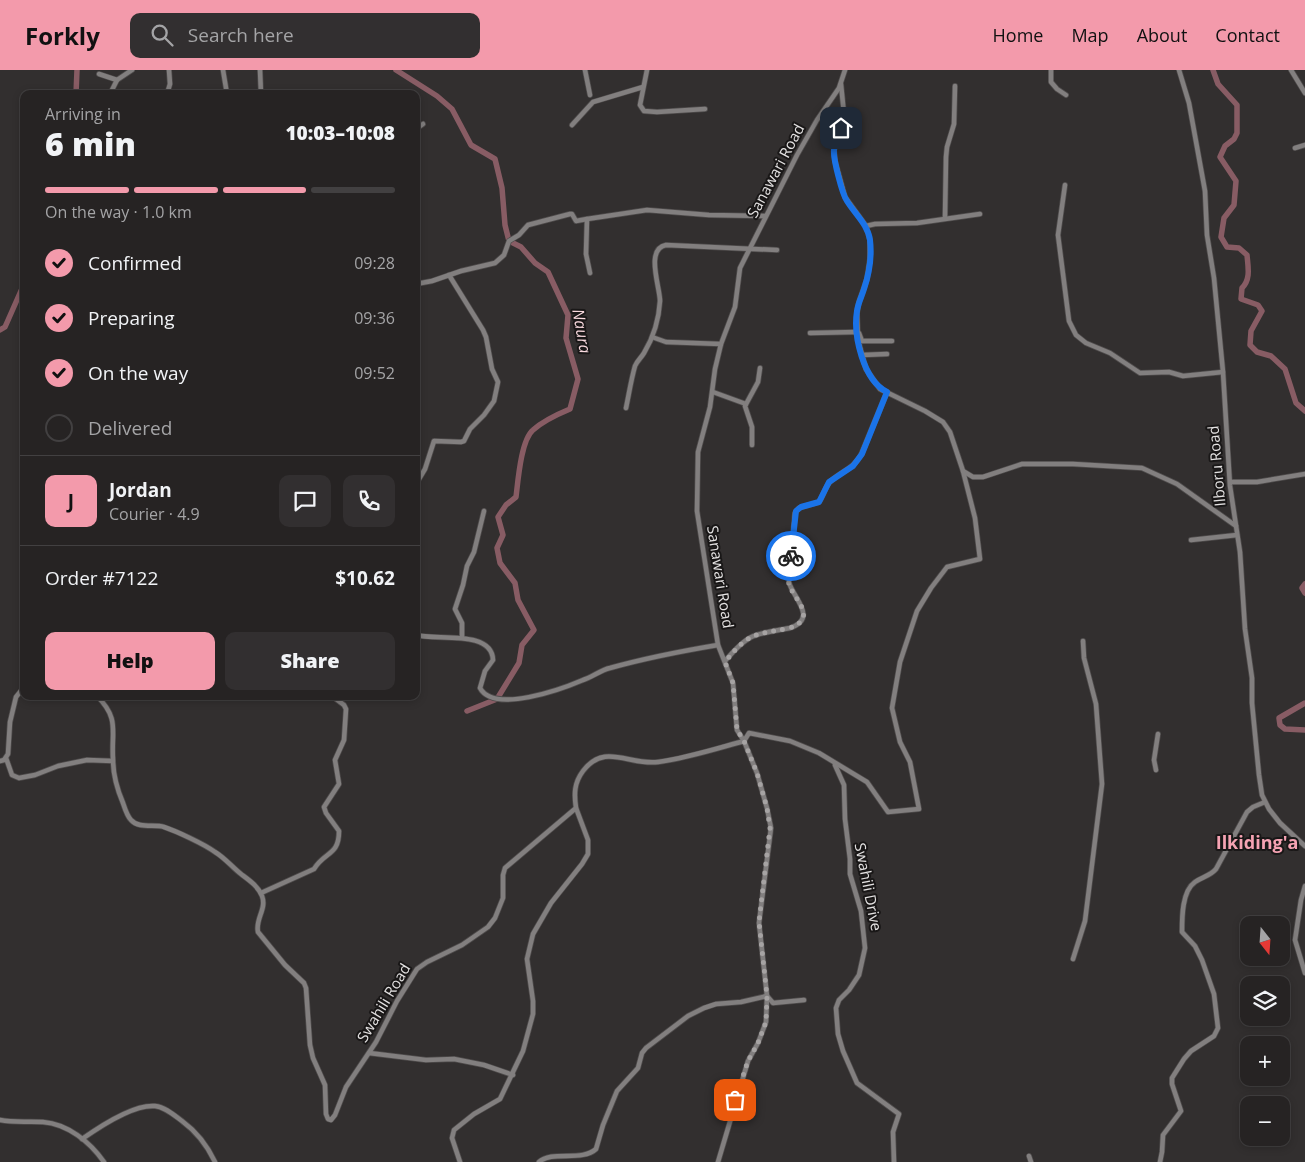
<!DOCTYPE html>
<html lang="en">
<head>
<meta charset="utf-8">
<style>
	:root { --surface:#262323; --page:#322f30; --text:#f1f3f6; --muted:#a4a4a6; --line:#424041; --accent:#f39aab }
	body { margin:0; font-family:"Open Sans",sans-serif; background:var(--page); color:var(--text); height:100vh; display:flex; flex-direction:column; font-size:19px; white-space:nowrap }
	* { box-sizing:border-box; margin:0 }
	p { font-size:16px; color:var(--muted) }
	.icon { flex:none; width:28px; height:28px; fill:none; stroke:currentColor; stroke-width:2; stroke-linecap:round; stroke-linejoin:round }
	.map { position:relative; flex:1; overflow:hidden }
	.panel { position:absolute; left:20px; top:20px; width:400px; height:610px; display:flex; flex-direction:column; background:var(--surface); border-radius:10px; box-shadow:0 2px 8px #0003,0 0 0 1px var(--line) }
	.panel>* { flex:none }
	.needle { width:32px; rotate:163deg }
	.tools { position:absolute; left:1240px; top:846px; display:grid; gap:10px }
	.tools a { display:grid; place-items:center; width:50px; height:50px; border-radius:10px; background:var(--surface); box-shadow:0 2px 8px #0003,0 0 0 1px var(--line); font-size:25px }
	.pin { position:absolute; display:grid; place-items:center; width:42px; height:42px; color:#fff; margin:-21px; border-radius:10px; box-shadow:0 2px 8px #0006 }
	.courier { position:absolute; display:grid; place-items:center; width:50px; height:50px; margin:-25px; border:4px solid #1a73e8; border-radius:50%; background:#fff; color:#222; box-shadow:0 1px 6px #0007 }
	.head em { font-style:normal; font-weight:800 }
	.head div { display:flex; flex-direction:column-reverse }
	.head { display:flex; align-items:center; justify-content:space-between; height:85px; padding:0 25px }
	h1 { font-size:32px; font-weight:800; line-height:38px }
	.bar { display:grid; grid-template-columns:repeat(4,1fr); gap:8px 5px; align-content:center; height:60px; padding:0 25px }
	.bar i { height:6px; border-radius:4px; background:var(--line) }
	.bar .active { background:var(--accent) }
	.bar p { grid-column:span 4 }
	.line { display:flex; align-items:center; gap:12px; padding:0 25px; border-top:1px solid var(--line) }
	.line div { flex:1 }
	.round { display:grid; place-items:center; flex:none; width:52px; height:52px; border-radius:10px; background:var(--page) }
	ol { padding:0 25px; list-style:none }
	li { display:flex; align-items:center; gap:15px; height:55px }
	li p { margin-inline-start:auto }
	li .icon { padding:5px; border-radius:50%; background:var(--accent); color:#111; stroke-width:4 }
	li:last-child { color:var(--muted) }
	li i { width:28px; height:28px; border:2px solid var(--line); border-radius:50% }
	.primary-button { display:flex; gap:10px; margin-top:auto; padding:10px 25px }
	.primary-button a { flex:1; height:58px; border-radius:10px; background:var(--accent); color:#111; font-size:20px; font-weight:800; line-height:58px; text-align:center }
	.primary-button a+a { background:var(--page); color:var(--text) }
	header { display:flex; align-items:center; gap:30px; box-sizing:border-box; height:70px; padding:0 25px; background:var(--accent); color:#111 }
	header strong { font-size:24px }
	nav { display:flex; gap:28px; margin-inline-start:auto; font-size:18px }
	.search { width:350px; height:45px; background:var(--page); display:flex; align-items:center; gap:12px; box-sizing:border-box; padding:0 18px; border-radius:10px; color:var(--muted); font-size:19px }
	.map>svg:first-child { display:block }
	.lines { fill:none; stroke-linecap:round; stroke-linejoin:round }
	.river { stroke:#885c64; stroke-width:5.5 }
	.minor-casing { stroke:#4f4c4c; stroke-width:6 }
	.minor { stroke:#827f7f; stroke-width:4.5 }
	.done { stroke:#a6a3a3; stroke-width:5; stroke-dasharray:0 9 }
	.route { stroke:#1a73e8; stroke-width:6 }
	.labels { text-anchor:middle; stroke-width:4; stroke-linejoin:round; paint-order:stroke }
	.street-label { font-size:15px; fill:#e4e2e2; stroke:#191717 }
	.water-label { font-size:16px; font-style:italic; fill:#f9dadf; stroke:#191717 }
	.quarter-label { font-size:18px; font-weight:bold; fill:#f6a3b3; stroke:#191717 }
</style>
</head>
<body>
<header>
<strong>Forkly</strong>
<div class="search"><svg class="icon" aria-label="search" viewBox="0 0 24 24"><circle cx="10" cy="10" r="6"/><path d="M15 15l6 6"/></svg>Search here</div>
<nav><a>Home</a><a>Map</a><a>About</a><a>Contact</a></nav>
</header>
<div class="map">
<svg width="1305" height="1092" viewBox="0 0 1305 1092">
	<rect width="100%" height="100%" fill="#322f2f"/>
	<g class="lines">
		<g class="river">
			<path d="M396 0 437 26 452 39 471 75 495 89 502 118 505 155 509 171 521 177 535 193 548 202 568 245 566 268 578 309 570 339C558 344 543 351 533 360 521 370 518 411 516 427L506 435 498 447 503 465 497 478 500 493 515 513 518 530 534 560 522 575 519 593 497 629 467 641"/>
			<path d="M1213 0 1218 14 1237 35V63L1234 69 1225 76 1220 87 1236 111 1234 135 1224 148 1221 167 1227 177 1239 178 1247 185C1248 197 1251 209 1242 218L1241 229 1258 235 1262 241 1251 261 1250 275 1257 282 1271 286 1285 299 1296 333 1305 341"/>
			<polyline points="76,24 77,0"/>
			<polyline points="0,260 5,257 24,214"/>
			<polyline points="1305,514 1302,518 1305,523"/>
			<polyline points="1305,633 1279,648 1280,655 1285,659 1305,660"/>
		</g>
		<defs>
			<g id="minor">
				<polyline points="223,0 227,24"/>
				<polyline points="260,0 261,24"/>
				<polyline points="585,0 590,25"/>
				<polyline points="647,0 640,35 644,41 657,42 705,39"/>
				<polyline points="1051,0 1051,12 1057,19 1066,25"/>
				<polyline points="1179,0 1189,33 1205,121 1207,165 1214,208 1223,302 1230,416 1240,482 1245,559 1252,608 1252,633 1259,705 1262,725 1269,739 1280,753 1305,776"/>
				<polyline points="1291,0 1305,23"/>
				<polyline points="99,4 117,10"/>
				<polyline points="841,14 844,44 834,80 835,91 845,127 866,156 870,170 870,189 867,209 859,232 857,243 858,270 866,299 880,319 925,341 943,352 950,362 963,401 973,407 983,407 1022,394 1073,394 1142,398 1177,414 1236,456"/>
				<polyline points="110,24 117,10 132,0"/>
				<polyline points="167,24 170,14 169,0"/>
				<polyline points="572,55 593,32 643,17"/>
				<polyline points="416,59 423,54"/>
				<polyline points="1295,78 1305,75"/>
				<polyline points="1065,115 1058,165 1069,251 1076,265 1086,273 1110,283 1140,303 1169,302 1183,306 1223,302"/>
				<polyline points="945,148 946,87 947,77 954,54 955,16"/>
				<polyline points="587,149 647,140 709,145 765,146"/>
				<polyline points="866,156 875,154 917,153 980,144"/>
				<polyline points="416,214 432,211 461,201 495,193 504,185 509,171 519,165 528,155 570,144 572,144 576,151 587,149 586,184 590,203"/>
				<polyline points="810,263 857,262"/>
				<polyline points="859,263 862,271 892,271"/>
				<polyline points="652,267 666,272 721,274"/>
				<polyline points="862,285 887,284"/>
				<polyline points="713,322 746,334"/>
				<path d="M626 338C629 324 631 310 635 296 637 291 641 288 644 283 653 268 659 249 660 231 660 217 645 179 666 175L777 180"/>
				<polyline points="752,375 752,357 745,336 758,312 760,298"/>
				<polyline points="1230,412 1257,412 1305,404"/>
				<polyline points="416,414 425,399 434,371 461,372 464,371 470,359 484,345 494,331 498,312 492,299 486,267 483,260 449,205"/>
				<polyline points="1191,470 1237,465"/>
				<path d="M416 565C435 571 492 559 493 590L485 601 480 618C494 644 562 619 583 610 592 607 601 600 610 598 646 588 682 581 718 575"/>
				<polyline points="462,567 462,553 455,539 463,515 467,496 474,482 484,441"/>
				<path d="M725 591C750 562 753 565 790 558 819 548 792 527 789 512L795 443 799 438 819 432C824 425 825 416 831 411 842 401 854 398 861 385L887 322"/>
				<path d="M97 626C120 649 111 661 113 689 113 704 117 719 123 733 125 739 127 746 131 750 139 759 154 754 164 757 176 761 204 774 215 782 225 788 232 797 241 804 249 810 258 816 262 826 267 839 255 849 258 862L285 895 304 913 306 918 310 975 313 988 325 1015 326 1044 328 1049 331 1050 335 1045 346 1017 376 972 397 931 417 899 427 892 462 875 488 857 495 848 503 828V805L505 798 576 738C574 724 574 713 583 701 605 672 629 696 658 692 687 688 715 679 744 671L749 663 790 671 819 683 867 712 888 742 919 739 910 692 900 672 892 638 900 592 917 541 931 518 947 497 980 489 975 448 963 401"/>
				<polyline points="6,688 12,705 19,708 35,705 58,696 87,690 113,691"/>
				<polyline points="0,691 4,690 8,684 10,652 16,627 24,617"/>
				<polyline points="835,695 844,715 845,749 850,789 850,804 861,841 865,878 859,905 849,920 839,930 836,938 838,964 843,981 857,1013 899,1044 893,1062 894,1092"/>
				<polyline points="1156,700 1154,690 1158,664"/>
				<polyline points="1305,816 1301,830 1295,870 1305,903"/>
				<path d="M261 823 314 799C325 781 339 786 339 761L326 743 324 737 339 714 335 690 344 670 346 639 344 635 332 626"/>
				<polyline points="1073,889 1085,851 1102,714 1096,634 1084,588 1083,571"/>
				<polyline points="369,983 426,990 454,989 484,995 513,1005"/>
				<path d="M0 1050C14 1053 29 1051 43 1052 68 1054 90 1072 104 1092"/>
				<path d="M82 1069C99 1057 133 1034 155 1036 165 1037 174 1045 182 1051 197 1062 207 1075 215 1092"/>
				<polyline points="1029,1086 1031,1092"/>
				<polyline points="460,1092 452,1068 454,1060 474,1044 500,1029 523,981 533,944 533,931 527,889 533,864 551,833 582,794 588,784 588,770 576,738"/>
				<path d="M539 1092C552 1080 582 1092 596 1079L603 1055 617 1021 638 998 642 983 646 978 688 946 704 938 716 934 741 932 767 926 773 933 804 930"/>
				<polyline points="718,1092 748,991 758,973 766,952 767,926 759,853 771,758 767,738 757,703 744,671 737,660 733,613 718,575 697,441 698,382 710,337 715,299 721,274 735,237 740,198 797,85 817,50 839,18 845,0"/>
				<path d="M1160 1092 1162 1082 1163 1065 1181 1041 1172 1014V1008L1184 989 1191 981 1214 966 1218 958 1214 924 1202 890 1195 876 1182 862C1182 847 1182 821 1195 812 1202 807 1210 806 1216 799L1247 742 1253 737 1265 732"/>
			</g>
		</defs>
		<use href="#minor" class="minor-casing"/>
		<use href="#minor" class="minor"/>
	</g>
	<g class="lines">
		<path class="done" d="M735 1030 748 991 758 973 766 952 767 926 759 852 770 758 767 738 757 703 744 671 737 660 733 613 725 592C749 562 754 565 790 558 819 547 793 529 789 514 787 506 790 495 791 486"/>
		<path class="route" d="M791 486 796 441 801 437 819 432 829 412 853 396 862 384 887 322C863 310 853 265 857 241 858 233 862 226 864 219 869 204 872 186 870 170 868 155 855 144 847 131 842 124 833 88 834 80 835 72 839 65 841 58"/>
	</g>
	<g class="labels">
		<g class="street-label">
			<text transform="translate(776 101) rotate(-62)" y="5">Sanawari Road</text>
			<text transform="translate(1217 396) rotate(-95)" y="5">Ilboru Road</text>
			<text transform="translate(720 507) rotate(81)" y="5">Sanawari Road</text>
			<text transform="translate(868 817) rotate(79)" y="5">Swahili Drive</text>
			<text transform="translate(384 933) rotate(-59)" y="5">Swahili Road</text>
		</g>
		<g class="water-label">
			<text transform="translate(582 261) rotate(80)" y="6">Naura</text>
		</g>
		<g class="quarter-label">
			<text x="1257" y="779">Ilkiding'a</text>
		</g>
	</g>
</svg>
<div class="tools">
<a><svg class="needle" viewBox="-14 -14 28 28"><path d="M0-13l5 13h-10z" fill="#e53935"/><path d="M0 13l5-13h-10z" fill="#a4a4a6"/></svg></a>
<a><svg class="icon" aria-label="layers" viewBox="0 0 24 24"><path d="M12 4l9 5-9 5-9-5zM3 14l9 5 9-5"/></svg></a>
<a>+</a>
<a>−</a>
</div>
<div class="pin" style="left:735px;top:1030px;background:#ea580c"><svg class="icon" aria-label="bag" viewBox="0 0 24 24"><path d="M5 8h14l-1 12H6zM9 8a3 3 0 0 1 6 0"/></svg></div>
<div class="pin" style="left:841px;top:58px;background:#1f2937"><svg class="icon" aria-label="home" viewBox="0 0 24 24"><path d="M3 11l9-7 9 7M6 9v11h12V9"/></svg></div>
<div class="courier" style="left:791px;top:486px"><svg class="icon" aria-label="bike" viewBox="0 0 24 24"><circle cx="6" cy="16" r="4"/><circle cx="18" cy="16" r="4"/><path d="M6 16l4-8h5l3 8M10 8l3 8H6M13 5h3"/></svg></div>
<section class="panel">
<div class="head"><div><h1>6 min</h1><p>Arriving in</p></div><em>10:03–10:08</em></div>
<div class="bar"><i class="active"></i><i class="active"></i><i class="active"></i><i></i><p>On the way · 1.0 km</p></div>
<ol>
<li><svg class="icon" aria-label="check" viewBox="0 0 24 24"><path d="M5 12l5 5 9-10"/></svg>Confirmed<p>09:28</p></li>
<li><svg class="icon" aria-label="check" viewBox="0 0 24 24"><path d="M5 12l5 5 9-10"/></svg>Preparing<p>09:36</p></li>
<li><svg class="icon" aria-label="check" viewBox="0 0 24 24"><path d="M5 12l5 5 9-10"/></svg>On the way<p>09:52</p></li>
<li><i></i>Delivered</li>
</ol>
<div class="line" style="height:90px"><b class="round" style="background:var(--accent);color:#111">J</b><div><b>Jordan</b><p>Courier · 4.9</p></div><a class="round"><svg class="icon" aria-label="chat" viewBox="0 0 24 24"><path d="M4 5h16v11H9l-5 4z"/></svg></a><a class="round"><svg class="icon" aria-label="phone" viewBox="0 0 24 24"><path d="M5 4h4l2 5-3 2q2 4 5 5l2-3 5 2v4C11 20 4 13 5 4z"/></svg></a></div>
<div class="line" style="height:65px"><div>Order #7122</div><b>$10.62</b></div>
<div class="primary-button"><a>Help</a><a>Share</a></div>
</section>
</div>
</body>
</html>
